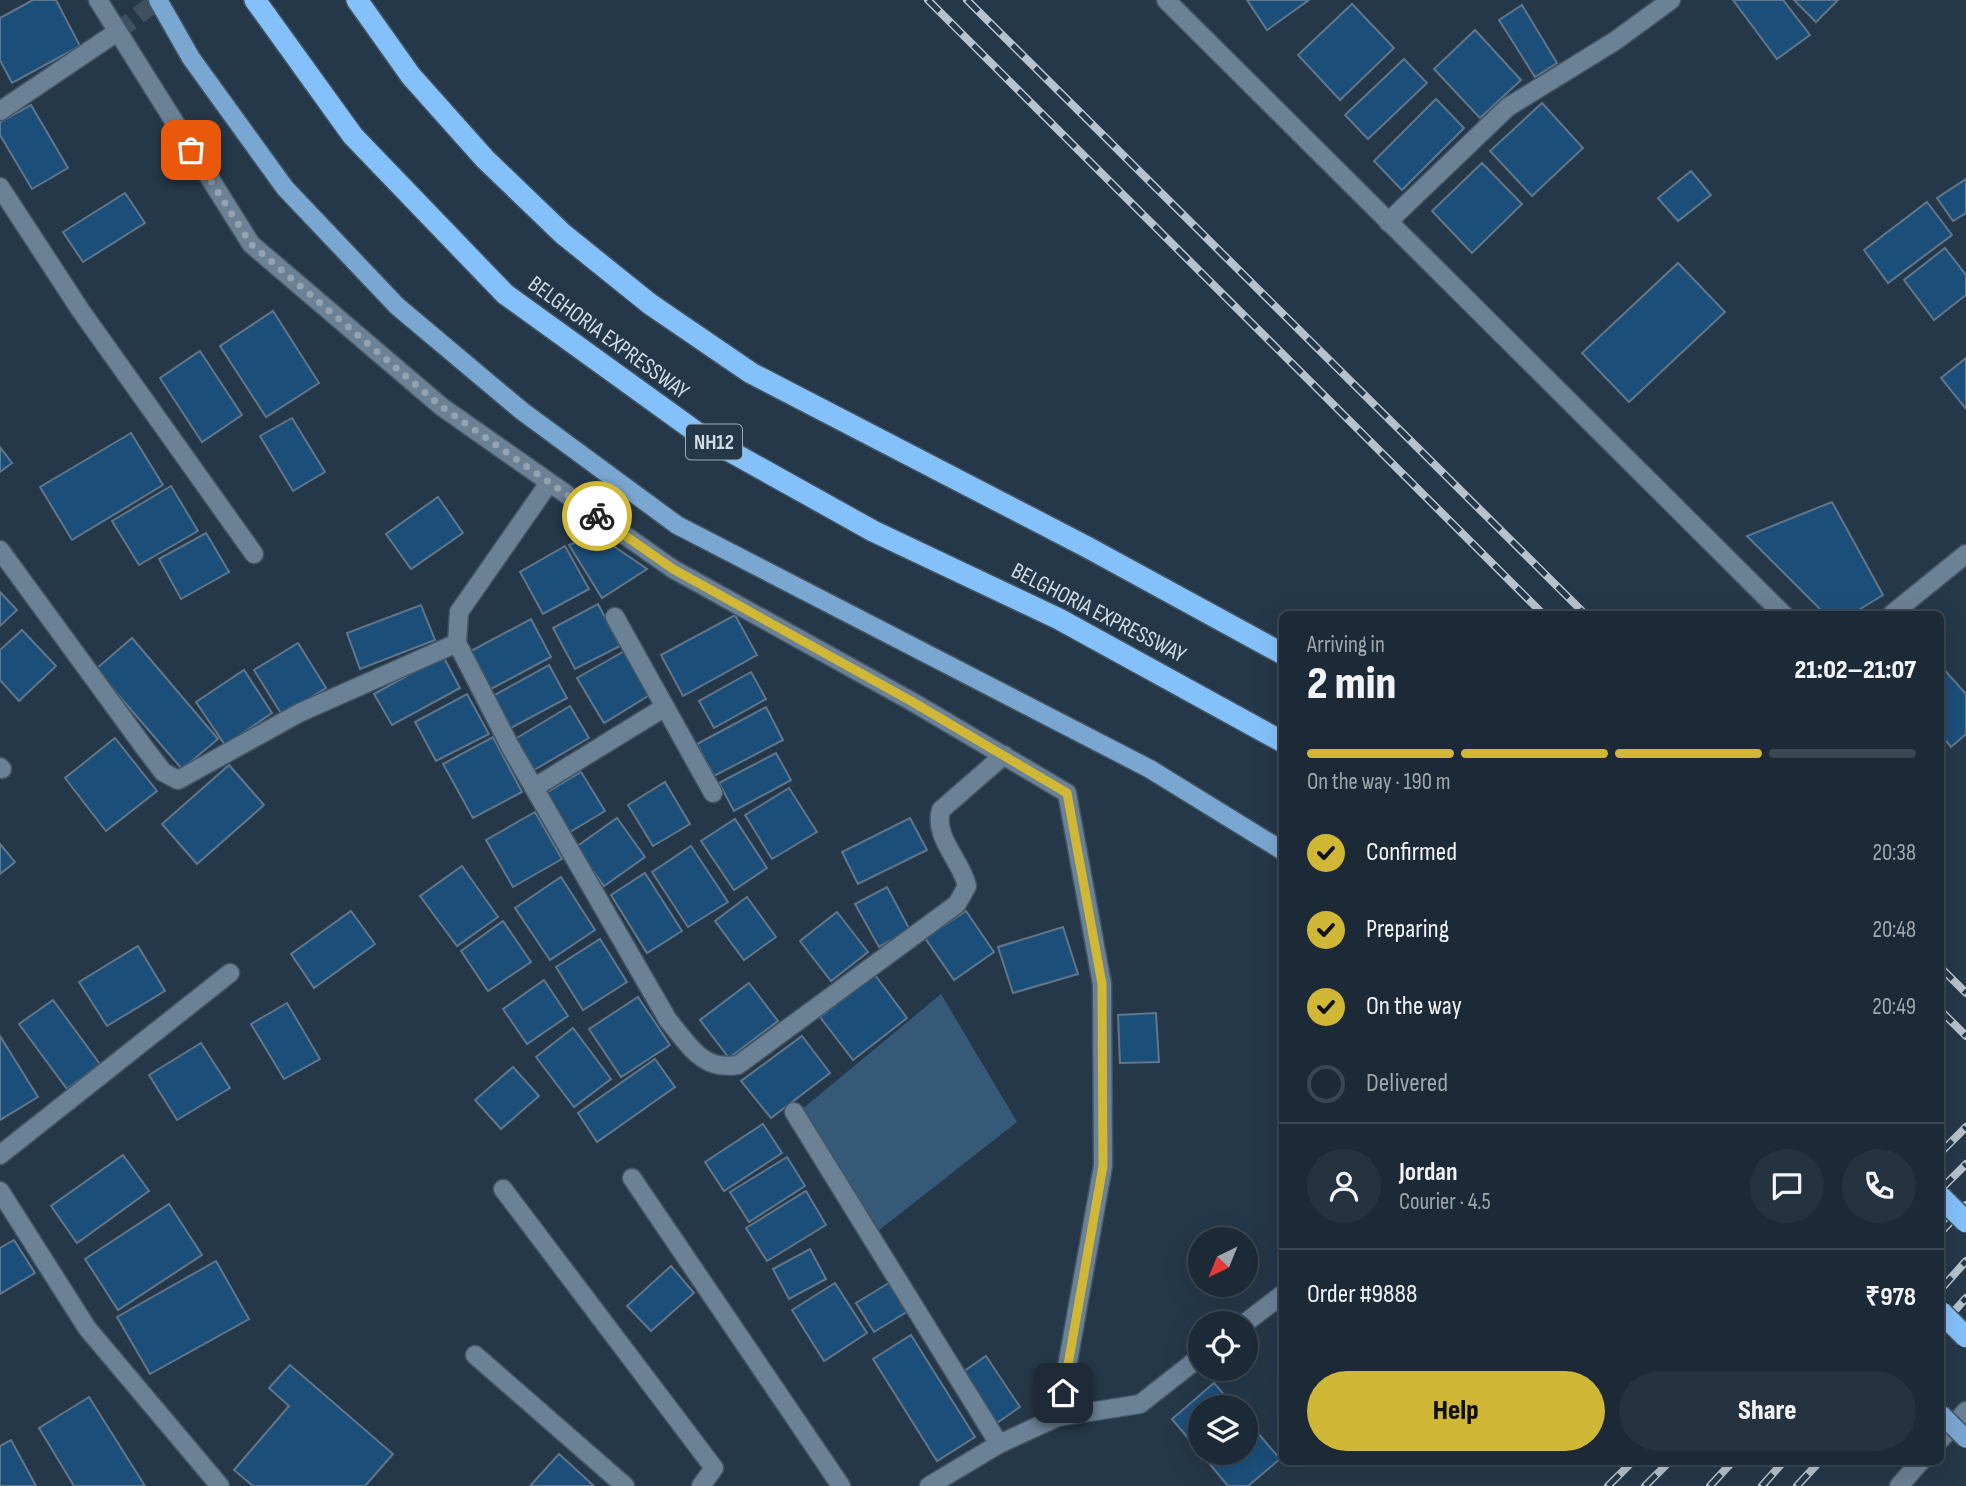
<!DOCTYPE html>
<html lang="en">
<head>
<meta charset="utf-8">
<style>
	:root { --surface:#1c2a37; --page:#25323f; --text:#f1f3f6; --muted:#a0a7ad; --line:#3a4652; --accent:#d1b736 }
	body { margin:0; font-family:"Sofia Sans Condensed",sans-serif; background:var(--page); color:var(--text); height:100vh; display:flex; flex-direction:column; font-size:26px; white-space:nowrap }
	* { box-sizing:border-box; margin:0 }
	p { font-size:23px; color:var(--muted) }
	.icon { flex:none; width:38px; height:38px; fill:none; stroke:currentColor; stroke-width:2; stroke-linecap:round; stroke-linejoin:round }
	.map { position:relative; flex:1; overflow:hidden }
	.side { position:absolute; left:1279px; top:611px; width:665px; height:854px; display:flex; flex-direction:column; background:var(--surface); border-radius:10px; box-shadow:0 7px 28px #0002,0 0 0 2px var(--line) }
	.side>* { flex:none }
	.needle { width:46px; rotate:223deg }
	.tools { position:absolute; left:1188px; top:1227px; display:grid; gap:14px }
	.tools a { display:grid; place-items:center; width:70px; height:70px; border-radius:50%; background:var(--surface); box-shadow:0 7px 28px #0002,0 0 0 2px var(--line); font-size:35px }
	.pin { position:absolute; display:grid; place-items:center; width:60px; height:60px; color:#fff; margin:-30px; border-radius:14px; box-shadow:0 4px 10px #0006 }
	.courier { position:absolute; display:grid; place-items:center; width:70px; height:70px; margin:-35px; border:5px solid #d1b736; border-radius:50%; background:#fff; color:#222; box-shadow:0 2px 9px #0007 }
	.summary em { font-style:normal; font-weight:800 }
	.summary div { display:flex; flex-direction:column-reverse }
	.summary { display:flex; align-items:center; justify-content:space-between; height:119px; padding:0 28px }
	h1 { font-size:46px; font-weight:800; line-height:52px }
	.bar { display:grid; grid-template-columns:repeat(4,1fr); gap:10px 7px; align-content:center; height:84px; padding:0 28px }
	.bar i { height:9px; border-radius:5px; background:var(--line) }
	.bar .selected { background:var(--accent) }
	.bar p { grid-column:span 4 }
	.line { display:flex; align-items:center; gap:18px; padding:0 28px; border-top:2px solid var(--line) }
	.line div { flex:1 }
	.round { display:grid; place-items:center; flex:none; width:74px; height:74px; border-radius:37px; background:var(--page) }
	ol { padding:0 28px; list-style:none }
	li { display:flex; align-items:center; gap:21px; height:77px }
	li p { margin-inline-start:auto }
	li .icon { padding:7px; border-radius:50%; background:var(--accent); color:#111; stroke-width:4 }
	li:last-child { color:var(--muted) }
	li i { width:38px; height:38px; border:4px solid var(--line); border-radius:50% }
	.button { display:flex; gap:14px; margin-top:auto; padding:14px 28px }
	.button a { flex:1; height:80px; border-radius:42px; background:var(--accent); color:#111; font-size:28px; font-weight:800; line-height:80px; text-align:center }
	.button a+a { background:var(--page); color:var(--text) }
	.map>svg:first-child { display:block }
	.green { fill:#375978 }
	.building { fill:#1b4f7a; stroke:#61768a; stroke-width:2 }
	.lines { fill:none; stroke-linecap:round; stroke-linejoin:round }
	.minor-tunnel { stroke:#3f5161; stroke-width:18; stroke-dasharray:18 9; stroke-linecap:butt }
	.minor-casing { stroke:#435463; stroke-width:21 }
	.major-casing { stroke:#435463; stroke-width:21 }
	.highway-casing { stroke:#435463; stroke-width:24 }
	.minor { stroke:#6b8195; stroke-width:18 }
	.major { stroke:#7aa7d2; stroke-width:18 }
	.highway { stroke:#84c1fa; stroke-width:21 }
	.rail-casing { stroke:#b6c3cf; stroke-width:8 }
	.rail { stroke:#253849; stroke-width:5; stroke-dasharray:16; stroke-linecap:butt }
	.major-bridge-casing { stroke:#435463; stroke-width:21; stroke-linecap:butt }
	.highway-bridge-casing { stroke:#435463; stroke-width:24; stroke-linecap:butt }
	.major-bridge { stroke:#7aa7d2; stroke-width:18 }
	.highway-bridge { stroke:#84c1fa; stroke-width:21 }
	.done { stroke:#94a3b0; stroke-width:7; stroke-dasharray:0 12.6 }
	.route { stroke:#d1b736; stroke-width:9 }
	.labels { text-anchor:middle; stroke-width:7; stroke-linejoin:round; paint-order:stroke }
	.shield { fill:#253849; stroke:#9dabb8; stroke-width:2 }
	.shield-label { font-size:21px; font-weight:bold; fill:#d0dce7 }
	.street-label { font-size:23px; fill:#d0dce7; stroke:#253849 }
</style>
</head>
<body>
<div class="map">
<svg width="1966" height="1486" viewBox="0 0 1966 1486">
	<rect width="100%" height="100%" fill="#253849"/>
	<polygon class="green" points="941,994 1017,1122 869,1238 789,1120"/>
	<g class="building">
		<polygon points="33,0 56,0 80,46 12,83 0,60 0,18"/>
		<polygon points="1247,0 1309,0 1267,30"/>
		<polygon points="1733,0 1783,0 1810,35 1777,59"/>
		<polygon points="1794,0 1838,0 1816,22"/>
		<polygon points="1352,4 1394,48 1340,100 1298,55"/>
		<polygon points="1522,5 1557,63 1535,77 1499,20"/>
		<polygon points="1475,30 1521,80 1480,118 1434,69"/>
		<polygon points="1404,59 1427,83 1368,139 1345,115"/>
		<polygon points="1436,99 1464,128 1402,190 1374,161"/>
		<polygon points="1542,103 1583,148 1532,196 1490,151"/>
		<polygon points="31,105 68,168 32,189 0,135 0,122"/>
		<polygon points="1482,163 1522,204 1472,253 1432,211"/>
		<polygon points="1691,171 1711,195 1678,221 1658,198"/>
		<polygon points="1966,179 1966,213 1953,221 1937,198"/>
		<polygon points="125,193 145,223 83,262 63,232"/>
		<polygon points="1927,202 1952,235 1888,283 1864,250"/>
		<polygon points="1945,248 1966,275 1966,295 1934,320 1904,280"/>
		<polygon points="1678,263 1725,312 1629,402 1582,353"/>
		<polygon points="273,311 319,383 266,417 220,346"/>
		<polygon points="200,351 242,415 202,442 160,378"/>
		<polygon points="1966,358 1966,409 1941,378"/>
		<polygon points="292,418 325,472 293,491 260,436"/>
		<polygon points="131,433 163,485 72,540 40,487"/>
		<polygon points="0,447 12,463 0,472"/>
		<polygon points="171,486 198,531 139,565 112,521"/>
		<polygon points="438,497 463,533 411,569 386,534"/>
		<polygon points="1832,502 1883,595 1852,614 1825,614 1747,536"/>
		<polygon points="206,533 229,572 181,599 159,559"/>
		<polygon points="596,534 647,569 602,598 569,545"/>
		<polygon points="565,546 589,589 543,614 520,572"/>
		<polygon points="0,592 17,610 0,626"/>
		<polygon points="598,604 620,646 575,669 553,628"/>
		<polygon points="421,605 435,640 360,669 347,633"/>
		<polygon points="735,615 757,655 683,696 661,655"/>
		<polygon points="531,619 551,657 491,689 471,651"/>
		<polygon points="22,630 56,666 19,701 0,680 0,650"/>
		<polygon points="132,638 218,739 182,769 96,669"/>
		<polygon points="298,643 326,688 282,715 254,670"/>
		<polygon points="628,649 653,693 604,723 577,678"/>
		<polygon points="443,656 460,688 392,725 374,694"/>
		<polygon points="549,665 567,698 509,729 491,697"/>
		<polygon points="1941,666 1966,694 1966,734 1951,747 1941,735"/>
		<polygon points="244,670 272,713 225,745 196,702"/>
		<polygon points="751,672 766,699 714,728 699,701"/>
		<polygon points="467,694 489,734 436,761 415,722"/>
		<polygon points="570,706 589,738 534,770 515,739"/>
		<polygon points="766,707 783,740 714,776 697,744"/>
		<polygon points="493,737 522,792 473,818 443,764"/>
		<polygon points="115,738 157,791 106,831 65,778"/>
		<polygon points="776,753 791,780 734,811 719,783"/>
		<polygon points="229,765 264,805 197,864 162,824"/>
		<polygon points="581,772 605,811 570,832 546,793"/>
		<polygon points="665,782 690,824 653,846 628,805"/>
		<polygon points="789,788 817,832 772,859 745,815"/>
		<polygon points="535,812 562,859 513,887 486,840"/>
		<polygon points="617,818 645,857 604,886 576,847"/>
		<polygon points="910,818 927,850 858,884 842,852"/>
		<polygon points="735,819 767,868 734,890 701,841"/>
		<polygon points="0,844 15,862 0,874"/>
		<polygon points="691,846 728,902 688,927 652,872"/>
		<polygon points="462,866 498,917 457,946 420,896"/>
		<polygon points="645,873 682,931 647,953 611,895"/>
		<polygon points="561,877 595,930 550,960 515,908"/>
		<polygon points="887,887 910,930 879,947 855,904"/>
		<polygon points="747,897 776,937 744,960 715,921"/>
		<polygon points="351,911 375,944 314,988 291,954"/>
		<polygon points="966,911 994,952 954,980 925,938"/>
		<polygon points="837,912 868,952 831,981 800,941"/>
		<polygon points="503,921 531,962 488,991 461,951"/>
		<polygon points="1063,927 1078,974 1013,993 998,947"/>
		<polygon points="600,939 627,982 583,1010 556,967"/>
		<polygon points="138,946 165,991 107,1026 79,982"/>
		<polygon points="875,975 907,1018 853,1060 820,1017"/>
		<polygon points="544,980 568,1016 527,1044 503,1009"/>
		<polygon points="749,983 778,1021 729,1058 700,1020"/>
		<polygon points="638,997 670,1045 621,1077 589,1029"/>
		<polygon points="53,1000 100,1064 67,1089 19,1024"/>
		<polygon points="287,1003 320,1059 284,1079 251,1024"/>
		<polygon points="1156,1013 1159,1062 1120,1063 1118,1015"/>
		<polygon points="573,1028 611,1079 574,1107 536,1057"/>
		<polygon points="0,1036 38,1097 0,1120"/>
		<polygon points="802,1036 830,1073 771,1118 741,1081"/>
		<polygon points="201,1043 230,1088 177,1120 149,1075"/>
		<polygon points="655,1059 675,1087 597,1142 578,1113"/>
		<polygon points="513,1067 539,1096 501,1129 475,1100"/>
		<polygon points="763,1124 782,1153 724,1191 705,1162"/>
		<polygon points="123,1155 149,1191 77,1243 51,1206"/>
		<polygon points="787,1157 805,1186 749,1222 730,1192"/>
		<polygon points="806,1191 826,1225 767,1261 746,1228"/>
		<polygon points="169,1204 202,1255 118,1310 85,1259"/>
		<polygon points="14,1240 35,1273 0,1294 0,1248"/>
		<polygon points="810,1249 826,1279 789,1299 773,1269"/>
		<polygon points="216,1261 249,1319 150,1374 117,1317"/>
		<polygon points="671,1266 694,1293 651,1331 627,1306"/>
		<polygon points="892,1281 910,1310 874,1332 856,1303"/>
		<polygon points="835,1283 867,1333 824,1361 792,1310"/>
		<polygon points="911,1335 975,1437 937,1461 873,1359"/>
		<polygon points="986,1356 1020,1407 994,1425 960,1374"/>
		<polygon points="290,1365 393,1454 365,1486 253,1486 234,1470 289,1406 269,1388"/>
		<polygon points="1214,1383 1235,1407 1200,1407 1200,1452 1246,1452 1246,1419 1280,1459 1248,1486 1228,1486 1172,1419"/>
		<polygon points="89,1397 145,1486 74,1486 39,1428"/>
		<polygon points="11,1440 36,1486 0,1486 0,1446"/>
		<polygon points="559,1454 594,1486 530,1486"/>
	</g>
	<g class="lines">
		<polyline class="minor-tunnel" points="117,32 158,0"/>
		<defs>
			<g id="minor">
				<polyline points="98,0 251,244 442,407 673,569 911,701 1067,793 1102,984 1103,1166 1058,1417"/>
				<polyline points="1166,0 1783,614"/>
				<polyline points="0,111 117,32"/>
				<polyline points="0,187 81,311 254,554"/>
				<polyline points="1388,222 1508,107 1615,41 1671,0"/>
				<path d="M549 483 459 612 457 643 511 748 668 1020C690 1046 702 1071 738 1065L957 904 967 886C961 860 933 837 941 810L1004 755"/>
				<polyline points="0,550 144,747 163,772 178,780 299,713 457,643"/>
				<polyline points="1892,614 1966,554"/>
				<polyline points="615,617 713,793"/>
				<polyline points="0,767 2,769"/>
				<polyline points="535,787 665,707"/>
				<polyline points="794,1112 999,1444"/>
				<polyline points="0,1155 230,973"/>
				<polyline points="632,1178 841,1486"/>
				<polyline points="503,1189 714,1468 701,1486"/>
				<polyline points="0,1191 87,1328 220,1486"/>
				<polyline points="1245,1323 1283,1294"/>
				<polyline points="475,1355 625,1486"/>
				<polyline points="1941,1439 1966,1411"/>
				<polyline points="929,1486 999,1444 1058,1417 1140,1404 1200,1357"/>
				<polyline points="1899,1486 1921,1461"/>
			</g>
			<polyline id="major" points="158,0 191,58 285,188 397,306 522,411 677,525 1150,769 1283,851"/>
			<g id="highway">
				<polyline points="255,0 353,136 505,294 699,434 873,531 1059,619 1283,742"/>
				<polyline points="357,0 411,76 485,159 563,234 650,304 751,373 1087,547 1283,654"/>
			</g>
		</defs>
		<use href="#minor" class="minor-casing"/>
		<use href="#major" class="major-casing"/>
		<use href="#highway" class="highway-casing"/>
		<use href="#minor" class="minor"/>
		<use href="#major" class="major"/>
		<use href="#highway" class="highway"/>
		<defs>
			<g id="rail">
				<polyline points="928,0 1543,614"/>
				<polyline points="967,0 1585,614"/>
				<polyline points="1941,968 1966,993"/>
				<polyline points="1941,1011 1966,1036"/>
				<polyline points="1941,1152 1966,1127"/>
				<polyline points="1941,1189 1966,1164"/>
				<polyline points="1941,1232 1966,1205"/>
				<polyline points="1941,1289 1966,1261"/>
				<polyline points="1941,1326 1966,1298"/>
				<polyline points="1608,1486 1633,1461"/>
				<polyline points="1645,1486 1670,1461"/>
				<polyline points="1710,1486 1733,1461"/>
				<polyline points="1762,1486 1784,1461"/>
				<polyline points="1797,1486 1820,1461"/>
			</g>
		</defs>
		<use href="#rail" class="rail-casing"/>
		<use href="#rail" class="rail"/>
		<defs>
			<polyline id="major-bridge" points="1941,1414 1966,1439"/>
			<g id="highway-bridge">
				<polyline points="1941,1197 1966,1222"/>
				<polyline points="1941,1312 1966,1337"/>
			</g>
		</defs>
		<use href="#major-bridge" class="major-bridge-casing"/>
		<use href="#highway-bridge" class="highway-bridge-casing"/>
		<use href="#major-bridge" class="major-bridge"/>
		<use href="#highway-bridge" class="highway-bridge"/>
	</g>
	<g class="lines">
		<polyline class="done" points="191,150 251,244 442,407 597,516"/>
		<polyline class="route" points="597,516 673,569 911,701 1067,793 1102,984 1103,1166 1063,1393"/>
	</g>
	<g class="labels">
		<rect class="shield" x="686" y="424.5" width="56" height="35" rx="5"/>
		<g class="shield-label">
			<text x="714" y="449">NH12</text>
		</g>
		<g class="street-label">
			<text transform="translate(609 337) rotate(36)" y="8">BELGHORIA EXPRESSWAY</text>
			<text transform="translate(1099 612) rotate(27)" y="8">BELGHORIA EXPRESSWAY</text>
		</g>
	</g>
</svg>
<div class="tools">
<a><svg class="needle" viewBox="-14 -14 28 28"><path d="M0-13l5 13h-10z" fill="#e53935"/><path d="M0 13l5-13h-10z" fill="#a0a7ad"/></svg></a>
<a><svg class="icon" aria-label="locate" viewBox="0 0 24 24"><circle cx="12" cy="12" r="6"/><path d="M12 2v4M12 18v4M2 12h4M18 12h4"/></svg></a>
<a><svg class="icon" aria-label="layers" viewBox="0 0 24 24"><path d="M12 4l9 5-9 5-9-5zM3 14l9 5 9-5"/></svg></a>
</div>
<div class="pin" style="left:191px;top:150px;background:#ea580c"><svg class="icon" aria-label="bag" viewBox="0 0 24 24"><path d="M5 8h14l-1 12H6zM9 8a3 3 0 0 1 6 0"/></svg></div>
<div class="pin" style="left:1063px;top:1393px;background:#1f2937"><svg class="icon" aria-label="home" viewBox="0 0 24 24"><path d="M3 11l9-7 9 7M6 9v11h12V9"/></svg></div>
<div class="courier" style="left:597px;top:516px"><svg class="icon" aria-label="bike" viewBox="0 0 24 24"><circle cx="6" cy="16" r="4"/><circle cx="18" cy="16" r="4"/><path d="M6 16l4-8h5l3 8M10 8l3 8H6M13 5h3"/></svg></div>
<section class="side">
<div class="summary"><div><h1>2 min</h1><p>Arriving in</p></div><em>21:02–21:07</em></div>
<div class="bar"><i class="selected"></i><i class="selected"></i><i class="selected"></i><i></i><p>On the way · 190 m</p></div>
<ol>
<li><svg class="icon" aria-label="check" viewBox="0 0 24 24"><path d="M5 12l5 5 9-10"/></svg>Confirmed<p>20:38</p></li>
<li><svg class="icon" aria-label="check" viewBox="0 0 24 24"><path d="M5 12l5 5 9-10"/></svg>Preparing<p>20:48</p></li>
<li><svg class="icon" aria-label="check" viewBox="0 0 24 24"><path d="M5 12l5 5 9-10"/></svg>On the way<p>20:49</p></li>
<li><i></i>Delivered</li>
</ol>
<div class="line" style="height:126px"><a class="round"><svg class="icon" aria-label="person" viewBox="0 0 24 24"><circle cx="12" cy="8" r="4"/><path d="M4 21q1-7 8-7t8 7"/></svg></a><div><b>Jordan</b><p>Courier · 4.5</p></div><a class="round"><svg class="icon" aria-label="chat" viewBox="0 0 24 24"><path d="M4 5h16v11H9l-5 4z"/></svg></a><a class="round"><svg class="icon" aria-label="phone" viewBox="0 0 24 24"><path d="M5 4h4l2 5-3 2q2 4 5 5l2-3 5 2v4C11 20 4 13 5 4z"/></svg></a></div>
<div class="line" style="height:91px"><div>Order #9888</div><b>₹978</b></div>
<div class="button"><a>Help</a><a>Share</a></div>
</section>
</div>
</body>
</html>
